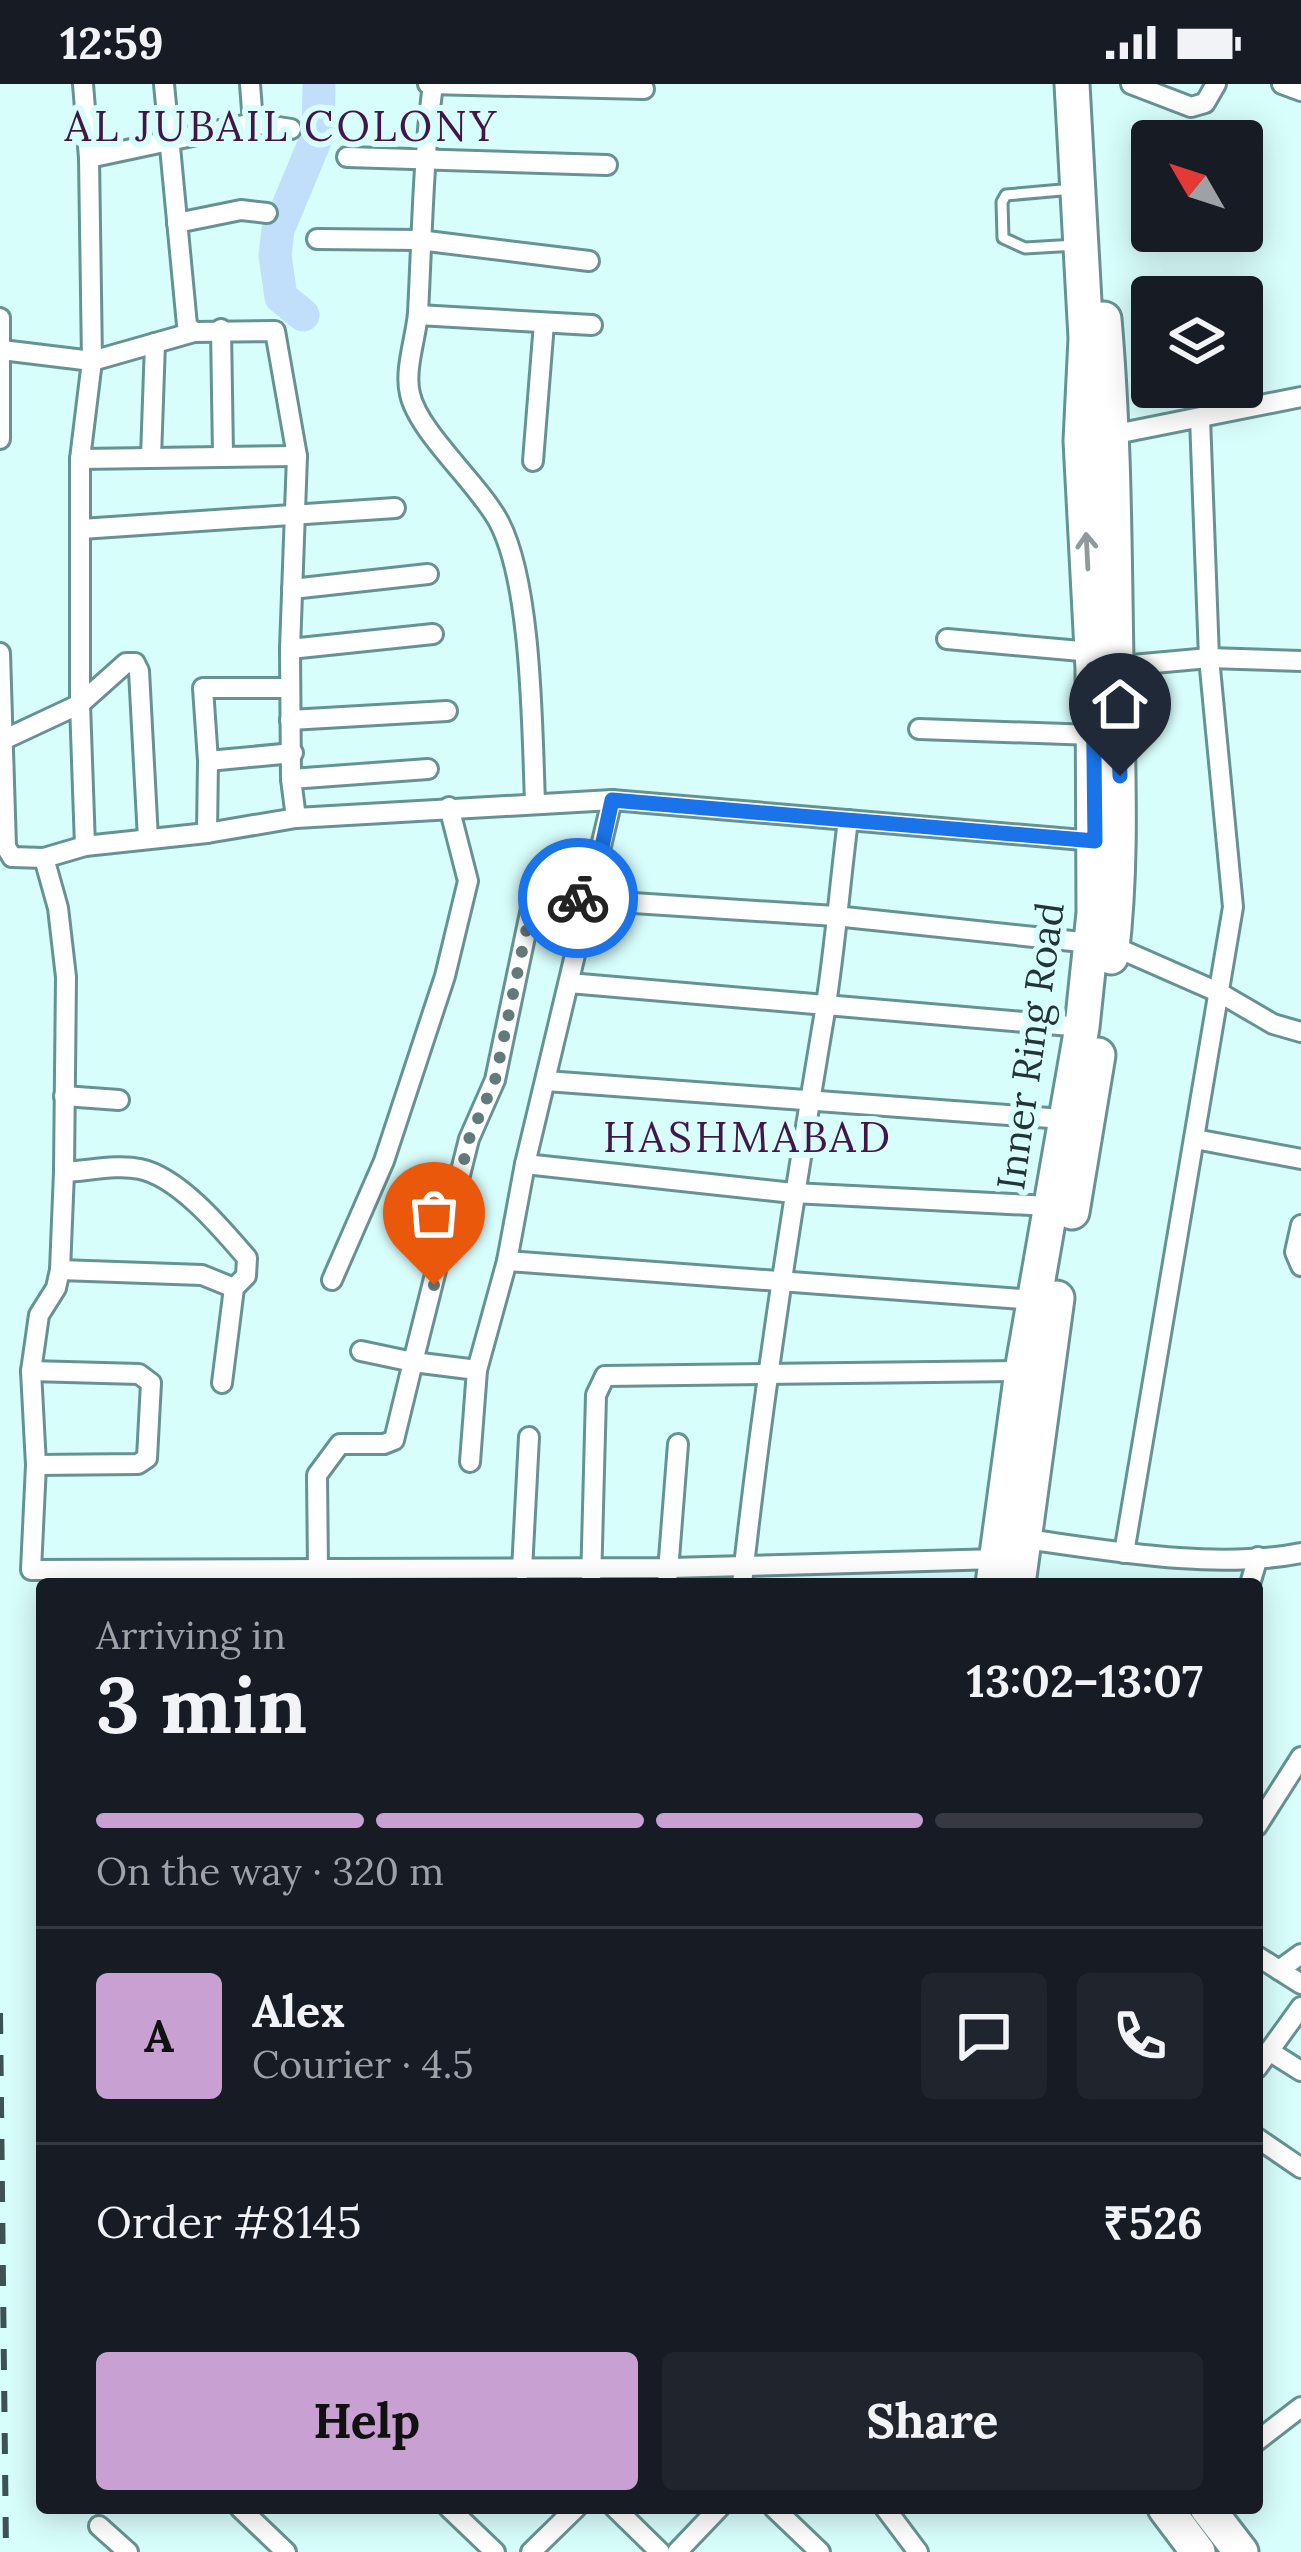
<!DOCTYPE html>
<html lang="en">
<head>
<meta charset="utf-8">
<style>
	:root { --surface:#171b24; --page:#20242c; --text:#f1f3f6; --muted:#9ea1a6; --line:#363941; --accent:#c8a0d1 }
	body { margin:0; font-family:Lora,serif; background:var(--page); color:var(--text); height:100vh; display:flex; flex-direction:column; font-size:45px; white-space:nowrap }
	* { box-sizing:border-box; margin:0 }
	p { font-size:39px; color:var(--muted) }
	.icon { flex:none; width:66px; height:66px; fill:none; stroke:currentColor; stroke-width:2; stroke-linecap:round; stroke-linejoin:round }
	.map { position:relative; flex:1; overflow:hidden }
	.side { position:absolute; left:36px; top:1494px; width:1227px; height:936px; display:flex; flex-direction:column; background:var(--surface); border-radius:12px; box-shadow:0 6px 30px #0003 }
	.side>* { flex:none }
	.needle { width:78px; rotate:309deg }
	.buttons { position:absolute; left:1131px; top:36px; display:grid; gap:24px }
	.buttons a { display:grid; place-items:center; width:132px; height:132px; border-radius:12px; background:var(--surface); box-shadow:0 6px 30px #0003; font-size:60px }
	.pin { position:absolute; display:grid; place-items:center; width:102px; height:102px; color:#fff; margin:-123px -51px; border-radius:50% 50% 50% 0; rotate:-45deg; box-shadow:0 0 12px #0007 }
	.pin .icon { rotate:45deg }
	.courier { position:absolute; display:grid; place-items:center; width:120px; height:120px; margin:-60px; border:9px solid #1a73e8; border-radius:50%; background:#fff; color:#222; box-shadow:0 3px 15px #0007 }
	.overview em { font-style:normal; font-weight:800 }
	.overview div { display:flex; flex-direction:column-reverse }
	.overview { display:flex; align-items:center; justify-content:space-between; height:204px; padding:0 60px }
	h1 { font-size:78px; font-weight:800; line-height:90px }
	.bar { display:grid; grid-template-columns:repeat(4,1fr); gap:18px 12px; align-content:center; height:144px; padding:0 60px }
	.bar i { height:15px; border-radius:9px; background:var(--line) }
	.bar .current { background:var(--accent) }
	.bar p { grid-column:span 4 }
	.line { display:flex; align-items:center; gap:30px; padding:0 60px; border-top:3px solid var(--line) }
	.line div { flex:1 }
	.round { display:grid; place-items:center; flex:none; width:126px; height:126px; border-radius:12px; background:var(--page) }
	.primary-button { display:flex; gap:24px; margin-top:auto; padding:24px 60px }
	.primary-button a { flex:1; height:138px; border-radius:12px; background:var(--accent); color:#111; font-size:48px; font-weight:800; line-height:138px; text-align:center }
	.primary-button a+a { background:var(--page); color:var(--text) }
	.status { display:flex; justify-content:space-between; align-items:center; height:84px; padding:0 60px; background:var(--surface); direction:ltr }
	.status svg { height:33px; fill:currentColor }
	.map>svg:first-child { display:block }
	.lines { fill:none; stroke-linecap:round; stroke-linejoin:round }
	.river { stroke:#c1dffa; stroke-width:33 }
	.service-casing { stroke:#669391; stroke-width:15 }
	.minor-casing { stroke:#669391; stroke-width:24 }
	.trunk-casing { stroke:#669391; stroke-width:39 }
	.service { stroke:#fff; stroke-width:9 }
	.minor { stroke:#fff; stroke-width:18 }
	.trunk { stroke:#fff; stroke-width:33 }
	.rail { stroke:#3d5252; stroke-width:6; stroke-dasharray:21 21; stroke-linecap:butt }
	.oneway { stroke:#909a9a }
	.done { stroke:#627b7a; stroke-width:12; stroke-dasharray:0 21.6 }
	.route { stroke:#1a73e8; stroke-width:15 }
	.labels { text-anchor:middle; stroke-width:12; stroke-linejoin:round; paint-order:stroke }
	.street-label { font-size:39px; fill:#223434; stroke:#d8fefc }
	.neighbourhood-label { font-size:42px; letter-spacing:3px; fill:#431649; stroke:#d8fefc }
</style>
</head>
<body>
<div class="status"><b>12:59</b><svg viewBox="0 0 49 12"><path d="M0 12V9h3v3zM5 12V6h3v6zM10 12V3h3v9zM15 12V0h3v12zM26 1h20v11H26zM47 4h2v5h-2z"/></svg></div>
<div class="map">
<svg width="1301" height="2468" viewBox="0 0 1301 2468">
	<rect width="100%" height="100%" fill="#d8fefc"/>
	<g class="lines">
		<polyline class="river" points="303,231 281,213 275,172 278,146 318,50 319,0"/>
		<defs>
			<polyline id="service" points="1073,105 1006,111 1002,118 1003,154 1025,164 1076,161"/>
			<g id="minor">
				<polyline points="83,0 89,74"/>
				<polyline points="164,0 187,241 194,248 275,247 297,372 290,565 291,695 296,734"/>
				<polyline points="250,0 253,39"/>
				<polyline points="428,0 644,5"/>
				<path d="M433 0C423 77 422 152 418 229 416 254 404 286 410 310 418 348 479 400 499 438 532 501 532 645 535 718"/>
				<polyline points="1131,0 1191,23 1205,19 1216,0"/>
				<polyline points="1282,0 1301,7"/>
				<polyline points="347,73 607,81"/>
				<polyline points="177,139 241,126 267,129"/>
				<polyline points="317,155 419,156 589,177"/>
				<polyline points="418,231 592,241"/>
				<polyline points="0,234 0,355"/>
				<polyline points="221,245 223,371"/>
				<polyline points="2,266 92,277 194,248"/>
				<polyline points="1106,352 1301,313"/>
				<polyline points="151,373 155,259"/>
				<polyline points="80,375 297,372"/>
				<polyline points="533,377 544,239"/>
				<polyline points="81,445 395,424"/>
				<polyline points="292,505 428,490"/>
				<polyline points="947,555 1092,568"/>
				<polyline points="290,565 433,550"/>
				<polyline points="0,569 6,763 12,773 44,774 85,762 207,749 296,734 612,716 1095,757"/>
				<polyline points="1110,583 1209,574 1301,577"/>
				<polyline points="290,636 447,627"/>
				<polyline points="919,645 1094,651"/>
				<polyline points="3,656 80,620 126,579 135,579 139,587 148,755"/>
				<polyline points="208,677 293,669"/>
				<polyline points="291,695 428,685"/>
				<polyline points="207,749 208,677 203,604 290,604"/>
				<polyline points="85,762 80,620 80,375 92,277 89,74 253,39 291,45"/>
				<polyline points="44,774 58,824 66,893 64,1088 60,1186 56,1204 39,1231 31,1287 36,1381 31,1486 670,1484 999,1475"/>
				<polyline points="1113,862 1220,909 1273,940 1301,948"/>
				<polyline points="569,899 1082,943"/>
				<polyline points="546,997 1063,1035"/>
				<polyline points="64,1012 119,1016"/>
				<polyline points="1195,1055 1301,1075"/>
				<polyline points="525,1080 793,1109 1050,1122"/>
				<path d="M64 1088C88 1087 117 1080 140 1085 179 1093 222 1145 247 1174L246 1192 234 1204 222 1299"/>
				<polyline points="1301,1141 1295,1168 1301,1182"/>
				<polyline points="507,1177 1035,1216"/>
				<polyline points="60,1186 202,1191 234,1204"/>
				<polyline points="332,1196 384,1077 445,892 468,797 449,723"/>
				<polyline points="361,1267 413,1278 469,1055 495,996 531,824 541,813 835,832 1091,859"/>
				<polyline points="477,1286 507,1177 525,1080 612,716"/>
				<polyline points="31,1287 139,1290 151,1299 147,1374 138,1380 36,1381"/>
				<path d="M1026 1455C1111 1467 1216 1486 1301 1469"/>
				<polyline points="1124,1469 1233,823 1209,574 1200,334"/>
				<polyline points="318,1485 317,1391 340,1360 384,1360 394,1356 413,1278 477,1286 470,1378"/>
				<polyline points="522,1486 529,1353"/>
				<polyline points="591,1500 596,1311 605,1292 1022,1287"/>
				<polyline points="667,1500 678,1360"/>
				<path d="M742 1500C763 1308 793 1118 825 927 835 864 840 799 848 736"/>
				<polyline points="1250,1500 1258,1473"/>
				<polyline points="1257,1742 1301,1673"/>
				<polyline points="1257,1872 1301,1900"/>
				<polyline points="1279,1886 1301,1870"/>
				<polyline points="1269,1967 1301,1987"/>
				<polyline points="1257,1984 1301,1923"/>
				<polyline points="1257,2054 1301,2084"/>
				<polyline points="1257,2357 1301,2323"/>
				<polyline points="240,2424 286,2468"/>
				<polyline points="449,2424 495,2468"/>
				<polyline points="615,2424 660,2468"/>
				<polyline points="774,2424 820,2468"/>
				<polyline points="885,2424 918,2468"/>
				<polyline points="99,2442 128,2468"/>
				<polyline points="531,2468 576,2424"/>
				<polyline points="677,2468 719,2424"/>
			</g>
			<g id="trunk">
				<path d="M1104 235C1114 350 1114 463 1116 577 1117 677 1123 774 1111 873"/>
				<polyline points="1072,1128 1098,971"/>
				<polyline points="993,1500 1022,1287 1082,943 1094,829 1093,585 1081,357 1086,254 1072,0"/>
				<polyline points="1018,1500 1057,1214"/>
				<polyline points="1165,2424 1198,2468"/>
				<polyline points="1207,2424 1241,2468"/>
			</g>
		</defs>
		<use href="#service" class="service-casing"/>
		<use href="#minor" class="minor-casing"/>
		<use href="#trunk" class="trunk-casing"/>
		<use href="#service" class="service"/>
		<use href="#minor" class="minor"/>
		<use href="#trunk" class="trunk"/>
		<polyline class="rail" points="0,1929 6,2468"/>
	</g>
	<defs><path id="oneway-shaft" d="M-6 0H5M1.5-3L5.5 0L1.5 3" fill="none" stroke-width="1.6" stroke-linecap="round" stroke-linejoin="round" transform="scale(3)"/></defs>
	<use class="oneway" href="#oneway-shaft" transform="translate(1087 467) rotate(-93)"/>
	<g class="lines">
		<polyline class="done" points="434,1201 469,1055 495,996 531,824 541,812 578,814"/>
		<polyline class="route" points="578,814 591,814 612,716 1095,757 1093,585 1116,583 1120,692"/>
	</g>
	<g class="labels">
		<g class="street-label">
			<text transform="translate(1030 962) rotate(-82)" y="14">Inner Ring Road</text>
		</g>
		<g class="neighbourhood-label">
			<text x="282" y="57">AL JUBAIL COLONY</text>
			<text x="748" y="1068">HASHMABAD</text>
		</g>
	</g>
</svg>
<div class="buttons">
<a><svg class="needle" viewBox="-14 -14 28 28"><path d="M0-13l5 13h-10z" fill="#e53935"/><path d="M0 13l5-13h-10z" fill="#9ea1a6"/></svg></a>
<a><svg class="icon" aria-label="layers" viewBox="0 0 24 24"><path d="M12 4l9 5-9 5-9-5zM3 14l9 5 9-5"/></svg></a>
</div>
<div class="pin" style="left:434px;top:1201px;background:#ea580c"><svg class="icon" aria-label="bag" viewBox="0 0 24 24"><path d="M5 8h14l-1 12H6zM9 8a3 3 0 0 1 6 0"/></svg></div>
<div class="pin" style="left:1120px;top:692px;background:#1f2937"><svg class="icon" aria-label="home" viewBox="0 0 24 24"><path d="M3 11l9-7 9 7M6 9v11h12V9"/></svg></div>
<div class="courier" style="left:578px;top:814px"><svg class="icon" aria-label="bike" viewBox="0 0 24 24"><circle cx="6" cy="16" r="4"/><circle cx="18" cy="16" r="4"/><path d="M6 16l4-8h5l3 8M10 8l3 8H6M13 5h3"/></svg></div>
<section class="side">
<div class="overview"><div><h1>3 min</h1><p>Arriving in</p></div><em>13:02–13:07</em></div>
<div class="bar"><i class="current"></i><i class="current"></i><i class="current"></i><i></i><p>On the way · 320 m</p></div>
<div class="line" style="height:216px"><b class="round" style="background:var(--accent);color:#111">A</b><div><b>Alex</b><p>Courier · 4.5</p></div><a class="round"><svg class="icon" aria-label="chat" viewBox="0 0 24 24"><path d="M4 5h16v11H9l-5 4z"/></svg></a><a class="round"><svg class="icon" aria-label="phone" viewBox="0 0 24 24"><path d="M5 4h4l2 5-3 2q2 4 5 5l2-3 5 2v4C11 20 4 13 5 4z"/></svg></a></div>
<div class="line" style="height:156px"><div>Order #8145</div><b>₹526</b></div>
<div class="primary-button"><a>Help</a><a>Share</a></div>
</section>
</div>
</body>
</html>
